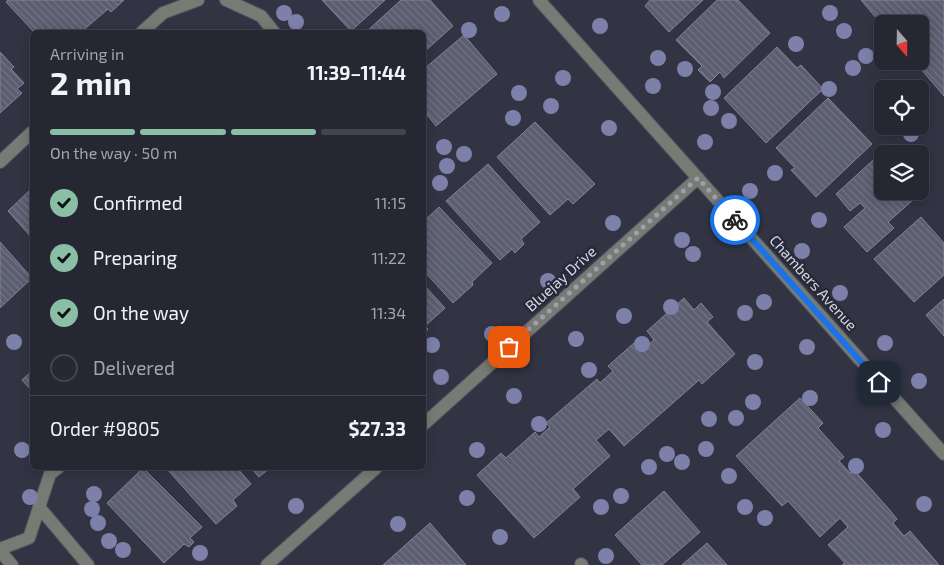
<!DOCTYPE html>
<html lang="en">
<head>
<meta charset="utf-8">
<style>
	:root { --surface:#262733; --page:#32333f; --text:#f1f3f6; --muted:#a4a5ac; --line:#42444e; --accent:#8abfa5 }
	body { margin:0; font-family:"Exo 2",sans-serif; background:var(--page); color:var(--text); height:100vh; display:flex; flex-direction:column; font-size:19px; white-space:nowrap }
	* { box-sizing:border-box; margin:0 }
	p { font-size:16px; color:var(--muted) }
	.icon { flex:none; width:28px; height:28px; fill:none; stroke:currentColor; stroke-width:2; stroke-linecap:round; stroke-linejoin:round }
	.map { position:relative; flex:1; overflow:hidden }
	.panel { position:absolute; left:30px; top:30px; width:396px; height:440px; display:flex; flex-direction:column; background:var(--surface); border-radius:8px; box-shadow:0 2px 12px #0003,0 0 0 1px var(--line) }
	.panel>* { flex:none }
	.needle { width:32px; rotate:160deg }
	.fabs { position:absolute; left:874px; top:15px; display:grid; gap:10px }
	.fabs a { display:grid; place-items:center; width:55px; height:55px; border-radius:8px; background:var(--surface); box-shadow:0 2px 12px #0003,0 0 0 1px var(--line); font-size:25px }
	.pin { position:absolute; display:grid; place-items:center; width:42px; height:42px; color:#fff; margin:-21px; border-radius:10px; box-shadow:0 2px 8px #0006 }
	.courier { position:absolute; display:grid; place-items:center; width:50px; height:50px; margin:-25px; border:4px solid #1a73e8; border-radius:50%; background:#fff; color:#222; box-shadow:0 1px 6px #0007 }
	.overview em { font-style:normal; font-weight:700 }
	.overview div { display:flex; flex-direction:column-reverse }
	.overview { display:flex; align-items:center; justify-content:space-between; height:85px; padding:0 20px }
	h1 { font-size:32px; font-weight:700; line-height:38px }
	.bar { display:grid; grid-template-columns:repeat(4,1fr); gap:8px 5px; align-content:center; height:60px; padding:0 20px }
	.bar i { height:6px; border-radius:4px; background:var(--line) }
	.bar .active { background:var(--accent) }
	.bar p { grid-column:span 4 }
	.line { display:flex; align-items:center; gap:12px; padding:0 20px; border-top:1px solid var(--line) }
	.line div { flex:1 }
	ol { padding:0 20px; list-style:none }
	li { display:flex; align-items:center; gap:15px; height:55px }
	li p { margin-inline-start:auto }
	li .icon { padding:5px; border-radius:50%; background:var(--accent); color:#111; stroke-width:4 }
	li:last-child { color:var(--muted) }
	li i { width:28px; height:28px; border:2px solid var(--line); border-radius:50% }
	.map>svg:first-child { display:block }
	.building { fill:url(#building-back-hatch); stroke:#828497 }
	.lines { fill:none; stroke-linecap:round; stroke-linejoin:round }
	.minor-casing { stroke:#505261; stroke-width:14 }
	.minor { stroke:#787b73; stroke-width:12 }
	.tree { fill:#7d81aa }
	.done { stroke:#9e9fac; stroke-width:5; stroke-dasharray:0 9 }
	.route { stroke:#1a73e8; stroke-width:6 }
	.labels { text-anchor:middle; stroke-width:5; stroke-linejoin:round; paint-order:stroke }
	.street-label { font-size:15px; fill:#d8d9e4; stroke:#282a3a }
</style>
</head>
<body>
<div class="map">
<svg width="944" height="565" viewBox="0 0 944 565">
	<defs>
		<pattern id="building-back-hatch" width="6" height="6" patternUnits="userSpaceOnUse" patternTransform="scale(1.25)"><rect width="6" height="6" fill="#5b5d70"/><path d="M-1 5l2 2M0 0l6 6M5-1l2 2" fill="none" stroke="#727484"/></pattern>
	</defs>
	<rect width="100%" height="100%" fill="#323444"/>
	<g class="building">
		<polygon points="8,0 124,0 111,12 108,9 81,32 34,32 6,2"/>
		<polygon points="322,0 385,0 351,31"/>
		<polygon points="401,0 430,0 453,26 424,52 424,32 366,32"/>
		<polygon points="650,0 703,0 669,32 645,6"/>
		<polygon points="717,0 738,0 770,33 724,78 720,72 710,82 698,70 702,66 676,40"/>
		<polygon points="861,0 944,0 944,96 914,61 920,61 920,24 882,24 882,25"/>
		<polygon points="464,35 497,74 436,126 424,111 424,69"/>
		<polygon points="777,47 797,68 801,65 823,89 766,143 724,98"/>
		<polygon points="0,52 14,67 11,69 24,83 17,89 22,93 0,113"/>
		<polygon points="828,98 872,144 816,197 791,170 795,168 776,148"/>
		<polygon points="535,122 595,184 573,204 568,199 550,215 497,157"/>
		<polygon points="883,151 886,154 882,154 882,191 919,191 921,193 888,222 894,228 867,252 844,227 865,208 860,203 850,211 836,194"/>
		<polygon points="488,164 540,222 521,239 524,244 515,253 512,249 500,260 446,201"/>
		<polygon points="30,190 32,192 32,238 8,211"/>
		<polygon points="439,207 492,263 472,282 473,285 453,303 424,271 424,221"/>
		<polygon points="921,217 944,243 944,275 914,302 874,259"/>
		<polygon points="0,242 32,278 0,308"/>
		<polygon points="424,285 445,308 425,326 428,329 424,334"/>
		<polygon points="684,298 694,310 701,303 713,317 707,322 735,354 702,384 699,380 624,446 609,429 596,440 610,456 573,489 580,497 534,538 477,475 501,453 506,458 535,432 539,437 550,427 546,423 597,379 600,383 613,371 608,366 634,343 637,347 641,343 645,348 654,340 647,331"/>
		<polygon points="944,299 944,336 926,315"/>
		<polygon points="32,371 32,391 22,380"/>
		<polygon points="800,398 823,423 818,428 844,457 839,461 850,473 854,470 888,508 897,519 893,523 904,536 910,531 939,565 842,565 845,563 828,545 848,527 840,518 820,537 788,501 782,506 736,456"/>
		<polygon points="143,468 202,527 190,538 194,542 189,547 184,544 164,563 107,503"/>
		<polygon points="166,468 237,468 251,484 233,500 237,506 216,524"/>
		<polygon points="251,468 270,468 259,477"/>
		<polygon points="664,491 700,532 662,565 642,565 615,535"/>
		<polygon points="430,523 466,565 383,565"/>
		<polygon points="707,543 727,565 682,565"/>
	</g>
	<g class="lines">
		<defs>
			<g id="minor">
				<polyline points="226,0 261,16 274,32"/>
				<polyline points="539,0 944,454"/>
				<polyline points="142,32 163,13 198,0"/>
				<polyline points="0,162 32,132"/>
				<polyline points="424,424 698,178"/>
				<polyline points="39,507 88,565"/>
				<polyline points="0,549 29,538 50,474 58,468"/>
				<polyline points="0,551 12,565"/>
				<polyline points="581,564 582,565"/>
				<polyline points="267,565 376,468"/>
			</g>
		</defs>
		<use href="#minor" class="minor-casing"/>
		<use href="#minor" class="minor"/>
	</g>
	<g class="tree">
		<circle cx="284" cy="13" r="8"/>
		<circle cx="830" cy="13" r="8"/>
		<circle cx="502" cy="14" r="8"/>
		<circle cx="296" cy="22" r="8"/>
		<circle cx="600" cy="26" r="8"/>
		<circle cx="469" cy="30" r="8"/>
		<circle cx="844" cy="31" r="8"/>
		<circle cx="796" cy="44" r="8"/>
		<circle cx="866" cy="56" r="8"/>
		<circle cx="658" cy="58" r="8"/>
		<circle cx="853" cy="68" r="8"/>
		<circle cx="685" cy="69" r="8"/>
		<circle cx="563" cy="78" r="8"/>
		<circle cx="653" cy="86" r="8"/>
		<circle cx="829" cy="89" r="8"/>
		<circle cx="713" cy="92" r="8"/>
		<circle cx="519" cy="93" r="8"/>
		<circle cx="551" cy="106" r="8"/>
		<circle cx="711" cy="108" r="8"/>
		<circle cx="513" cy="118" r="8"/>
		<circle cx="729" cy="121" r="8"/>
		<circle cx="609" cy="128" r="8"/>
		<circle cx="911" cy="134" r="8"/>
		<circle cx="705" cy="142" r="8"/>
		<circle cx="444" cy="147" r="8"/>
		<circle cx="464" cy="154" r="8"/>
		<circle cx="447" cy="166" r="8"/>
		<circle cx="775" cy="173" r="8"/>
		<circle cx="440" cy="183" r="8"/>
		<circle cx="750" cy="191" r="8"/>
		<circle cx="819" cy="220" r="8"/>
		<circle cx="613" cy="223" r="8"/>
		<circle cx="682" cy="240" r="8"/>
		<circle cx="802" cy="251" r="8"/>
		<circle cx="693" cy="254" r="8"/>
		<circle cx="548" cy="281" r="8"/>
		<circle cx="840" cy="293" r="8"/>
		<circle cx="764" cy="302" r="8"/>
		<circle cx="671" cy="307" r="8"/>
		<circle cx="745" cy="313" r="8"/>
		<circle cx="624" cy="316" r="8"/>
		<circle cx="492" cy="334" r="8"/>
		<circle cx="576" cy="339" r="8"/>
		<circle cx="14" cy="342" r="8"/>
		<circle cx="885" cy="343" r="8"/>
		<circle cx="642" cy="344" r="8"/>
		<circle cx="432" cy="345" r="8"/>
		<circle cx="807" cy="347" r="8"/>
		<circle cx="755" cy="362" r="8"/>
		<circle cx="589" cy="370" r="8"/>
		<circle cx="441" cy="377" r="8"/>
		<circle cx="919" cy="381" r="8"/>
		<circle cx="514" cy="396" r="8"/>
		<circle cx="810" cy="398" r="8"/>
		<circle cx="753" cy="402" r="8"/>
		<circle cx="736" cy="418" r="8"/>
		<circle cx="709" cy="419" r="8"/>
		<circle cx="539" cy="424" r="8"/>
		<circle cx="883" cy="430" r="8"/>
		<circle cx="706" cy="449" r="8"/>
		<circle cx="22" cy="450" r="8"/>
		<circle cx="477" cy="450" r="8"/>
		<circle cx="667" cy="454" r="8"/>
		<circle cx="682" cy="462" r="8"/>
		<circle cx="856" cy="466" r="8"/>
		<circle cx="649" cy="467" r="8"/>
		<circle cx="729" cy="476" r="8"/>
		<circle cx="94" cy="494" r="8"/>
		<circle cx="621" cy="496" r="8"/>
		<circle cx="30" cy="497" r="8"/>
		<circle cx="467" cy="498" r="8"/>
		<circle cx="924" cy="504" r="8"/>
		<circle cx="296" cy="506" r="8"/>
		<circle cx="601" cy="507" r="8"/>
		<circle cx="745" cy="507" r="8"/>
		<circle cx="92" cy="509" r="8"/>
		<circle cx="765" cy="518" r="8"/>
		<circle cx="98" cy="523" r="8"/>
		<circle cx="398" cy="524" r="8"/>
		<circle cx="500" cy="537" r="8"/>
		<circle cx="109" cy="541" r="8"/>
		<circle cx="123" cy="550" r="8"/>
		<circle cx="200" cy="553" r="8"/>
		<circle cx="606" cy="556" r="8"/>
	</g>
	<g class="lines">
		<polyline class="done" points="509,347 698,178 735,220"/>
		<polyline class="route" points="735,220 879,382"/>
	</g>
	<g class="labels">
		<g class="street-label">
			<text transform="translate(561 279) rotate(-42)" y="5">Bluejay Drive</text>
			<text transform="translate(813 283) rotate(48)" y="5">Chambers Avenue</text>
		</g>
	</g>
</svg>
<div class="fabs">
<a><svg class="needle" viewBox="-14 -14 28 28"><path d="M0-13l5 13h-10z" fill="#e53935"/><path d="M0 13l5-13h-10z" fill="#a4a5ac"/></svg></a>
<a><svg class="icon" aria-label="locate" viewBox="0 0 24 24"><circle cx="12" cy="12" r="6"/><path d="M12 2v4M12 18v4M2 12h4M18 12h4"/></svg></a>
<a><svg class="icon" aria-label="layers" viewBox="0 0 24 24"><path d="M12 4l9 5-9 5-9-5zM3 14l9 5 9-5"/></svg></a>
</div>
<div class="pin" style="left:509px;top:347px;background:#ea580c"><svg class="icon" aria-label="bag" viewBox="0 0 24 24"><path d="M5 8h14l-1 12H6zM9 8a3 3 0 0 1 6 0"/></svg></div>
<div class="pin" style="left:879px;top:382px;background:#1f2937"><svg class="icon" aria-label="home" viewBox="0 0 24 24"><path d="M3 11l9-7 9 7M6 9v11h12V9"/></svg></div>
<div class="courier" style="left:735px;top:220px"><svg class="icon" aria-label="bike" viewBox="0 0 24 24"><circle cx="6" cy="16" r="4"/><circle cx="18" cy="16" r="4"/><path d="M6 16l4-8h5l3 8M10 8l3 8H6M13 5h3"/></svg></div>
<section class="panel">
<div class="overview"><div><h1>2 min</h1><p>Arriving in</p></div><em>11:39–11:44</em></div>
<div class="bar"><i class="active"></i><i class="active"></i><i class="active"></i><i></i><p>On the way · 50 m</p></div>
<ol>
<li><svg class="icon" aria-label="check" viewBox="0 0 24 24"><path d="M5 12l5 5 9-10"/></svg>Confirmed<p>11:15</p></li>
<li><svg class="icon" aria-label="check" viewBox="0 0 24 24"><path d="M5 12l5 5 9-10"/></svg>Preparing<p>11:22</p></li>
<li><svg class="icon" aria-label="check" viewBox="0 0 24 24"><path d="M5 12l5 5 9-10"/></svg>On the way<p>11:34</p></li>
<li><i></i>Delivered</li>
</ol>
<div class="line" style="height:65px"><div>Order #9805</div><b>$27.33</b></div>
</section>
</div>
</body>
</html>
